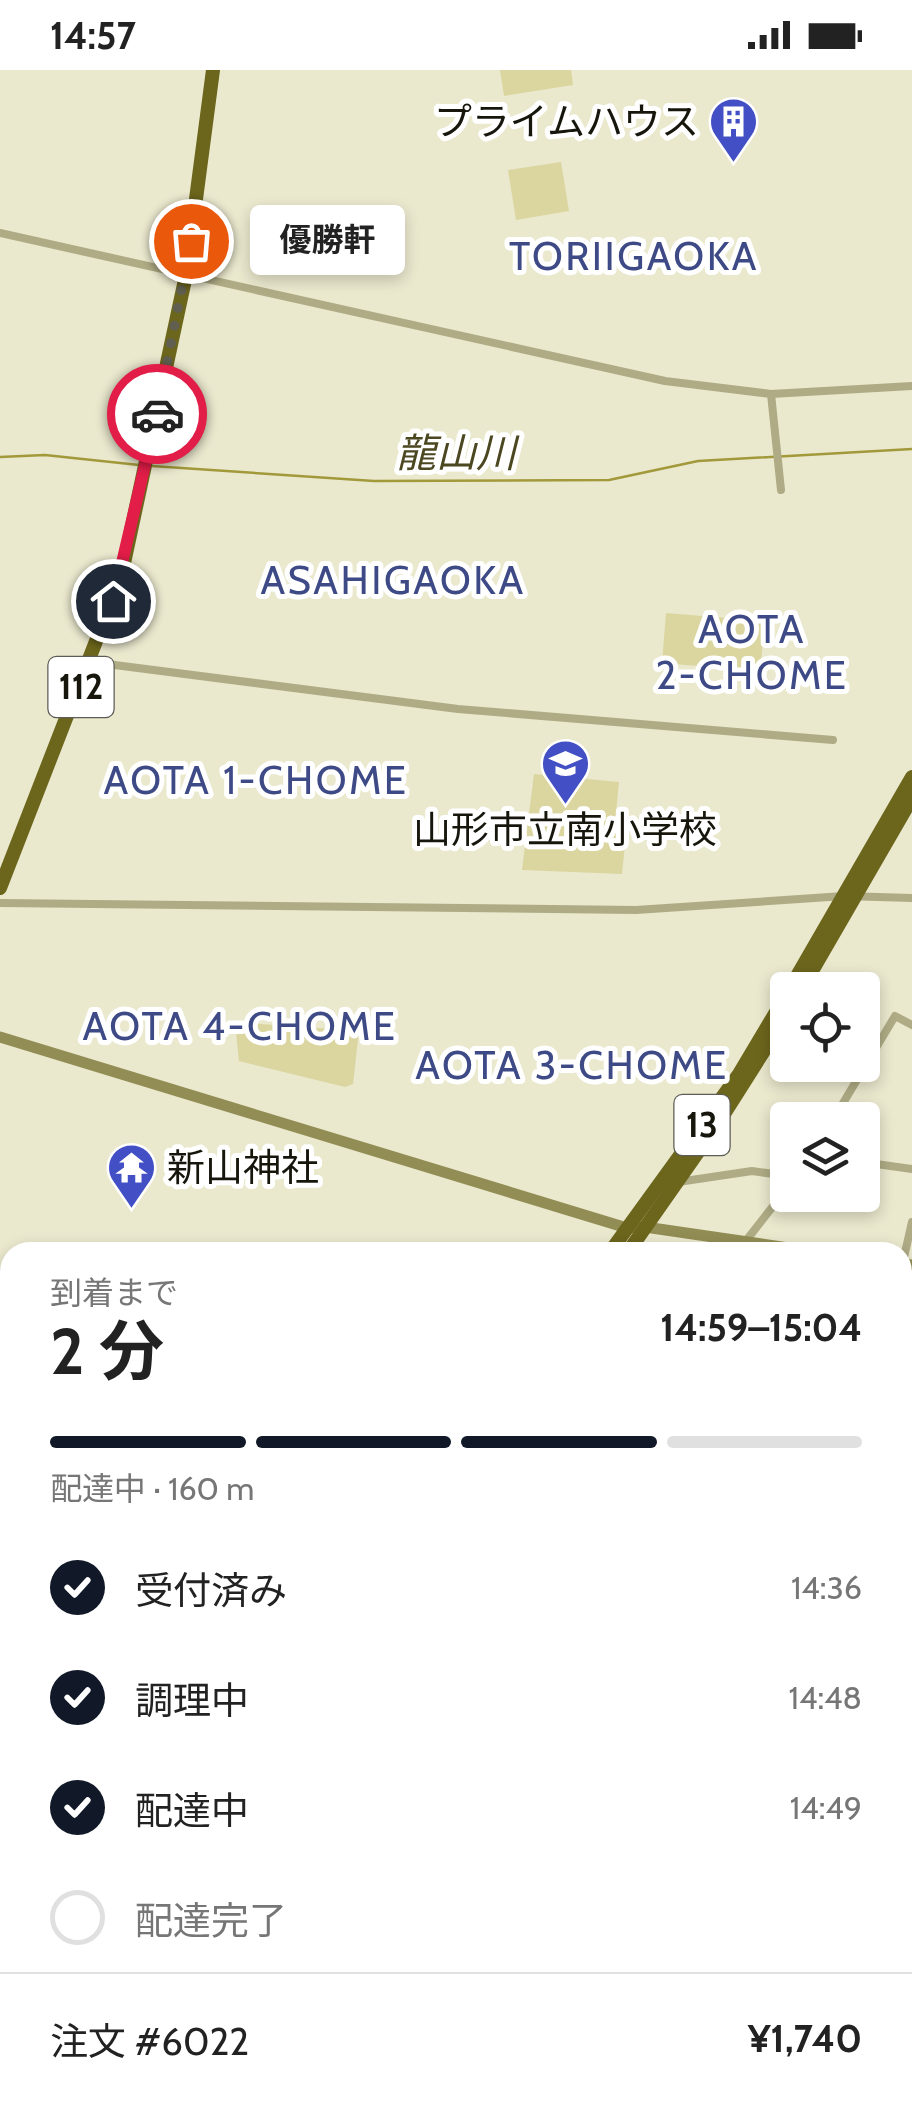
<!DOCTYPE html>
<html lang="ja">
<head>
<meta charset="utf-8">
<style>
	:root { --surface:#fff; --page:#f6f6f6; --text:#222; --muted:#767676; --line:#e0e0e0; --accent:#111827 }
	body { margin:0; font-family:Cabin,"Noto Sans JP",sans-serif; background:var(--page); color:var(--text); height:100vh; display:flex; flex-direction:column; font-size:38px; white-space:nowrap }
	* { box-sizing:border-box; margin:0 }
	p { font-size:32px; color:var(--muted) }
	.icon { flex:none; width:55px; height:55px; fill:none; stroke:currentColor; stroke-width:2; stroke-linecap:round; stroke-linejoin:round }
	.map { position:relative; flex:1; overflow:hidden }
	.details { position:absolute; left:0px; top:1172px; width:912px; height:882px; display:flex; flex-direction:column; background:var(--surface); border-radius:30px 30px 0 0; box-shadow:0 5px 15px #0003 }
	.details>* { flex:none }
	.buttons { position:absolute; left:770px; top:902px; display:grid; gap:20px }
	.buttons a { display:grid; place-items:center; width:110px; height:110px; border-radius:10px; background:var(--surface); box-shadow:0 5px 15px #0003; font-size:50px }
	.pin { position:absolute; display:grid; place-items:center; width:85px; height:85px; color:#fff; margin:-42px; border:5px solid #fff; border-radius:50%; box-shadow:0 2px 10px #0007 }
	.courier { position:absolute; display:grid; place-items:center; width:100px; height:100px; margin:-50px; border:8px solid #e11d48; border-radius:50%; background:#fff; color:#222; box-shadow:0 2px 12px #0007 }
	.bubble { position:absolute; height:70px; border-radius:10px; background:var(--surface); box-shadow:0 5px 15px #0003; font-size:32px; font-weight:700; line-height:70px; text-align:center }
	.headline em { font-style:normal; font-weight:700 }
	.headline div { display:flex; flex-direction:column-reverse }
	.headline { display:flex; align-items:center; justify-content:space-between; height:170px; padding:0 50px }
	h1 { font-size:65px; font-weight:700; line-height:75px }
	.bar { display:grid; grid-template-columns:repeat(4,1fr); gap:15px 10px; align-content:center; height:120px; padding:0 50px }
	.bar i { height:12px; border-radius:8px; background:var(--line) }
	.bar .on { background:var(--accent) }
	.bar p { grid-column:span 4 }
	.line { display:flex; align-items:center; gap:25px; padding:0 50px; border-top:2px solid var(--line) }
	.line div { flex:1 }
	ol { padding:0 50px; list-style:none }
	li { display:flex; align-items:center; gap:30px; height:110px }
	li p { margin-inline-start:auto }
	li .icon { padding:10px; border-radius:50%; background:var(--accent); color:#fff; stroke-width:4 }
	li:last-child { color:var(--muted) }
	li i { width:55px; height:55px; border:5px solid var(--line); border-radius:50% }
	.status { display:flex; justify-content:space-between; align-items:center; height:70px; padding:0 50px; background:var(--surface); direction:ltr }
	.status svg { height:28px; fill:currentColor }
	.map>svg:first-child { display:block }
	.green { fill:#dbd6a0 }
	.lines { fill:none; stroke-linecap:round; stroke-linejoin:round }
	.stream { stroke:#a2993b; stroke-width:2.5 }
	.river { stroke:#a2993b; stroke-width:14 }
	.street { stroke:#aeab85; stroke-width:8 }
	.secondary { stroke:#928d54; stroke-width:11 }
	.highway { stroke:#6c651c; stroke-width:14 }
	.done { stroke:#616050; stroke-width:10; stroke-dasharray:0 18 }
	.route { stroke:#e11d48; stroke-width:12 }
	.labels { text-anchor:middle; stroke-width:10; stroke-linejoin:round; paint-order:stroke }
	.shield { fill:#fff; stroke:#5d5c56; stroke-width:2.5 }
	.shield-label { font-size:35px; font-weight:bold; fill:#17160d }
	.poi-label { font-size:38px; fill:#17160d; stroke:#fff; text-anchor:end }
	.neighbourhood-label { font-size:40px; letter-spacing:2.5px; fill:#3e4a86; stroke:#fff }
	.water-label { font-size:40px; font-style:italic; fill:#4b4720; stroke:#fff }
</style>
</head>
<body>
<div class="status"><b>14:57</b><svg viewBox="0 0 49 12"><path d="M0 12V9h3v3zM5 12V6h3v6zM10 12V3h3v9zM15 12V0h3v12zM26 1h20v11H26zM47 4h2v5h-2z"/></svg></div>
<div class="map">
<svg width="912" height="2053" viewBox="0 0 912 2053">
	<rect width="100%" height="100%" fill="#eae8cd"/>
	<g class="green">
		<polygon points="500,0 571,0 573,15 504,26"/>
		<polygon points="561,92 569,141 516,150 508,100"/>
		<polygon points="666,543 765,551 760,601 662,593"/>
		<polygon points="534,704 619,712 615,752 627,754 622,804 522,800"/>
		<polygon points="235,952 359,961 353,1014 345,1017 239,991"/>
	</g>
	<g class="lines">
		<g class="stream">
			<polyline points="0,387 45,385 139,395"/>
			<polyline points="152,396 374,411 609,410 698,391 912,379"/>
		</g>
		<g class="river">
			<polyline points="0,1744 10,1745"/>
			<polyline points="902,1853 912,1855"/>
		</g>
		<g class="street">
			<polyline points="0,163 665,311 771,324 912,316"/>
			<polyline points="771,324 781,420"/>
			<polyline points="91,592 458,639 833,670"/>
			<polyline points="0,833 636,840 844,826 912,828"/>
			<polyline points="833,1050 895,946 912,955"/>
			<polyline points="862,1092 912,1099"/>
			<polyline points="678,1112 752,1101 788,1106"/>
			<polyline points="745,1172 788,1117"/>
			<polyline points="902,1196 912,1152"/>
			<polyline points="902,1246 912,1247"/>
			<polyline points="703,2045 704,2053"/>
		</g>
		<g class="secondary">
			<polyline points="0,967 627,1158 645,1157 816,1182"/>
			<polyline points="902,1194 912,1195"/>
			<polyline points="0,1702 10,1704"/>
			<polyline points="902,1880 912,1881"/>
		</g>
		<g class="highway">
			<polyline points="0,818 121,507 186,205 213,0"/>
			<polyline points="789,920 912,707"/>
			<polyline points="801,920 912,728"/>
			<polyline points="610,1182 739,1004 788,922"/>
			<polyline points="628,1182 717,1055 788,943"/>
			<polyline points="0,1867 10,1857"/>
			<polyline points="0,1882 10,1872"/>
		</g>
	</g>
	<g class="lines">
		<polyline class="done" points="157,344 191,171"/>
		<polyline class="route" points="113,531 157,344"/>
	</g>
	<defs>
		<symbol id="building-pin" viewBox="-11 -11 22 30"><path d="M0 17L-7.5 6A9.5 9.5 0 1 1 7.5 6Z" fill="#4350c5" stroke="#fff"/><path d="M-4-6H4V6H1V3H-1V6H-4ZM-2.5-4.3h1.7v1.8h-1.7ZM.8-4.3h1.7v1.8H.8ZM-2.5-1h1.7V.8h-1.7ZM.8-1h1.7V.8H.8Z" fill="#fff"/></symbol>
		<symbol id="school-pin" viewBox="-11 -11 22 30"><path d="M0 17L-7.5 6A9.5 9.5 0 1 1 7.5 6Z" fill="#4350c5" stroke="#fff"/><path d="M0-5L7-2L0 1L-7-2ZM-4 1L0 2.5L4 1V4Q0 6-4 4Z" fill="#fff"/></symbol>
		<symbol id="temple-pin" viewBox="-11 -11 22 30"><path d="M0 17L-7.5 6A9.5 9.5 0 1 1 7.5 6Z" fill="#4350c5" stroke="#fff"/><path d="M0-6L5-2H3V0L6.5 2.5H4V6H1.5V3h-3V6H-4V2.5H-6.5L-3 0V-2H-5Z" fill="#fff"/></symbol>
	</defs>
	<g fill-rule="evenodd">
		<use href="#building-pin" x="706" y="24" width="55" height="75"/>
		<use href="#school-pin" x="538" y="666" width="55" height="75"/>
		<use href="#temple-pin" x="104" y="1070" width="55" height="75"/>
	</g>
	<g class="labels">
		<g class="shield">
			<rect x="48.5" y="587" width="65" height="60" rx="8"/>
			<rect x="674.5" y="1025" width="55" height="60" rx="8"/>
		</g>
		<g class="shield-label">
			<text x="81" y="629">112</text>
			<text x="702" y="1067">13</text>
		</g>
		<g class="poi-label">
			<text x="699" y="65">プライムハウス</text>
			<text x="565" y="773" text-anchor="middle">山形市立南小学校</text>
			<text x="167" y="1111" text-anchor="start">新山神社</text>
		</g>
		<g class="neighbourhood-label">
			<text x="634" y="200">TORIIGAOKA</text>
			<text x="393" y="524">ASAHIGAOKA</text>
			<text x="752" y="573">AOTA<tspan x="752" dy="46">2-CHOME</tspan></text>
			<text x="256" y="724">AOTA 1-CHOME</text>
			<text x="240" y="970">AOTA 4-CHOME</text>
			<text x="572" y="1009">AOTA 3-CHOME</text>
		</g>
		<g class="water-label">
			<text x="456" y="397">龍山川</text>
		</g>
	</g>
</svg>
<div class="buttons">
<a><svg class="icon" aria-label="locate" viewBox="0 0 24 24"><circle cx="12" cy="12" r="6"/><path d="M12 2v4M12 18v4M2 12h4M18 12h4"/></svg></a>
<a><svg class="icon" aria-label="layers" viewBox="0 0 24 24"><path d="M12 4l9 5-9 5-9-5zM3 14l9 5 9-5"/></svg></a>
</div>
<div class="pin" style="left:191px;top:171px;background:#ea580c"><svg class="icon" aria-label="bag" viewBox="0 0 24 24"><path d="M5 8h14l-1 12H6zM9 8a3 3 0 0 1 6 0"/></svg></div>
<div class="pin" style="left:113px;top:531px;background:#1f2937"><svg class="icon" aria-label="home" viewBox="0 0 24 24"><path d="M3 11l9-7 9 7M6 9v11h12V9"/></svg></div>
<div class="courier" style="left:157px;top:344px"><svg class="icon" aria-label="car" viewBox="0 0 24 24"><path d="M5 17H2v-5l4-1 3-4h7l3 4 3 1v5h-3M9 17h6M6 11h13"/><circle cx="7" cy="17" r="2"/><circle cx="17" cy="17" r="2"/></svg></div>
<div class="bubble" style="left:250px;top:135px;width:155px">優勝軒</div>
<section class="details">
<div class="headline"><div><h1>2 分</h1><p>到着まで</p></div><em>14:59–15:04</em></div>
<div class="bar"><i class="on"></i><i class="on"></i><i class="on"></i><i></i><p>配達中 · 160 m</p></div>
<ol>
<li><svg class="icon" aria-label="check" viewBox="0 0 24 24"><path d="M5 12l5 5 9-10"/></svg>受付済み<p>14:36</p></li>
<li><svg class="icon" aria-label="check" viewBox="0 0 24 24"><path d="M5 12l5 5 9-10"/></svg>調理中<p>14:48</p></li>
<li><svg class="icon" aria-label="check" viewBox="0 0 24 24"><path d="M5 12l5 5 9-10"/></svg>配達中<p>14:49</p></li>
<li><i></i>配達完了</li>
</ol>
<div class="line" style="height:130px"><div>注文 #6022</div><b>¥1,740</b></div>
</section>
</div>
</body>
</html>
